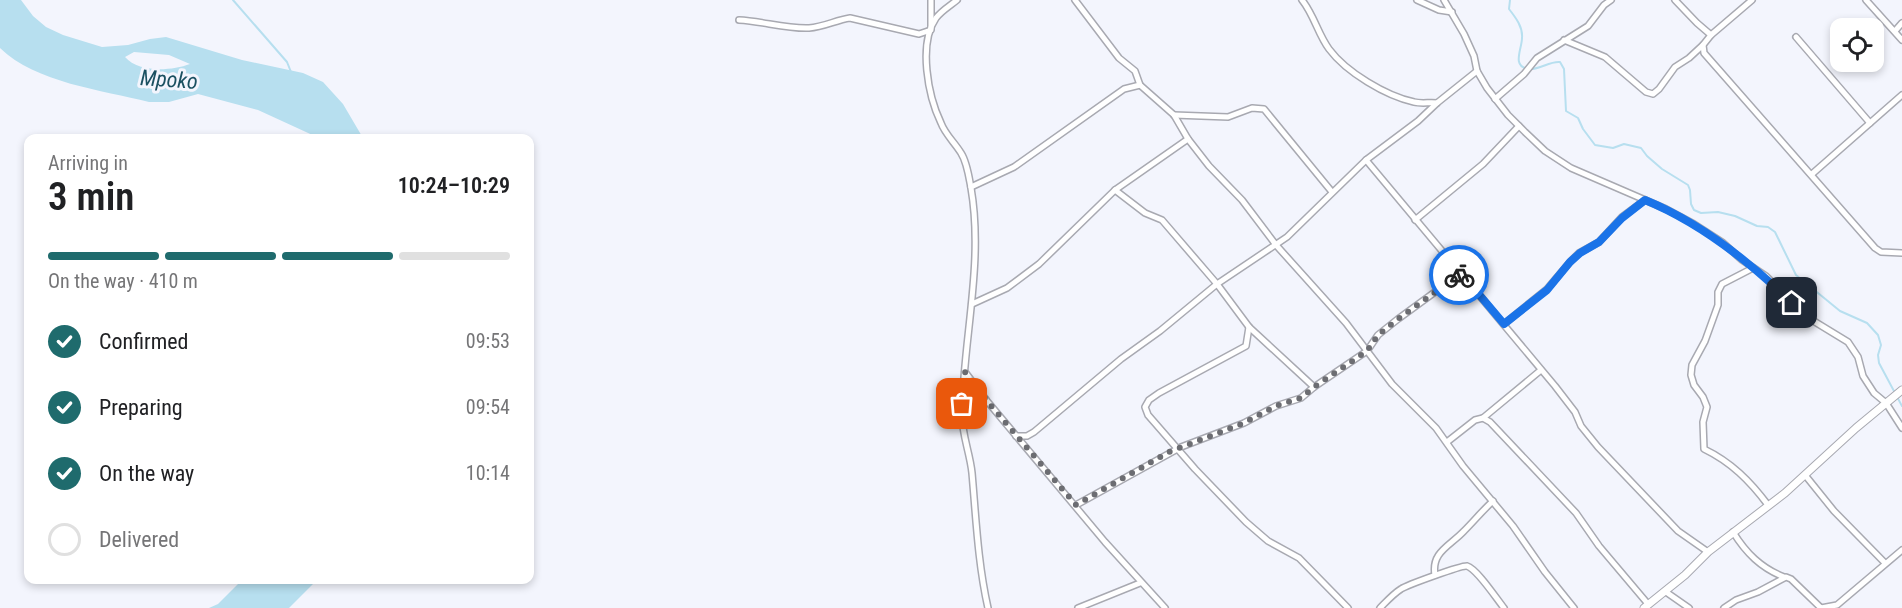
<!DOCTYPE html>
<html lang="en">
<head>
<meta charset="utf-8">
<style>
	:root { --surface:#fff; --page:#f2f2f2; --text:#202124; --muted:#757577; --line:#e0e0e0; --accent:#1f6b6d }
	body { margin:0; font-family:"Roboto Condensed",sans-serif; background:var(--page); color:var(--text); height:100vh; display:flex; flex-direction:column; font-size:22px; white-space:nowrap }
	* { box-sizing:border-box; margin:0 }
	p { font-size:20px; color:var(--muted) }
	.icon { flex:none; width:33px; height:33px; fill:none; stroke:currentColor; stroke-width:2; stroke-linecap:round; stroke-linejoin:round }
	.map { position:relative; flex:1; overflow:hidden }
	.details { position:absolute; left:24px; top:134px; width:510px; height:450px; display:flex; flex-direction:column; background:var(--surface); border-radius:12px; box-shadow:0 3px 9px #0003 }
	.details>* { flex:none }
	.fabs { position:absolute; left:1830px; top:18px; display:grid; gap:12px }
	.fabs a { display:grid; place-items:center; width:54px; height:54px; border-radius:12px; background:var(--surface); box-shadow:0 3px 9px #0003; font-size:30px }
	.pin { position:absolute; display:grid; place-items:center; width:51px; height:51px; color:#fff; margin:-26px; border-radius:12px; box-shadow:0 3px 9px #0006 }
	.courier { position:absolute; display:grid; place-items:center; width:60px; height:60px; margin:-30px; border:4px solid #1a73e8; border-radius:50%; background:#fff; color:#222; box-shadow:0 2px 8px #0007 }
	.overview em { font-style:normal; font-weight:600 }
	.overview div { display:flex; flex-direction:column-reverse }
	.overview { display:flex; align-items:center; justify-content:space-between; height:102px; padding:0 24px }
	h1 { font-size:39px; font-weight:600; line-height:45px }
	.bar { display:grid; grid-template-columns:repeat(4,1fr); gap:9px 6px; align-content:center; height:72px; padding:0 24px }
	.bar i { height:8px; border-radius:4px; background:var(--line) }
	.bar .active { background:var(--accent) }
	.bar p { grid-column:span 4 }
	ol { padding:0 24px; list-style:none }
	li { display:flex; align-items:center; gap:18px; height:66px }
	li p { margin-inline-start:auto }
	li .icon { padding:6px; border-radius:50%; background:var(--accent); color:#fff; stroke-width:4 }
	li:last-child { color:var(--muted) }
	li i { width:33px; height:33px; border:3px solid var(--line); border-radius:50% }
	.map>svg:first-child { display:block }
	.water { fill:#b7dfef; fill-rule:evenodd }
	.lines { fill:none; stroke-linecap:round; stroke-linejoin:round }
	.stream { stroke:#b7dfef; stroke-width:2 }
	.minor-casing { stroke:#a8a9b1; stroke-width:8 }
	.tertiary-casing { stroke:#a8a9b1; stroke-width:9 }
	.minor { stroke:#fff; stroke-width:5 }
	.tertiary { stroke:#fff; stroke-width:7 }
	.done { stroke:#6c6d72; stroke-width:6; stroke-dasharray:0 10.8 }
	.route { stroke:#1a73e8; stroke-width:8 }
	.labels { text-anchor:middle; stroke-width:6; stroke-linejoin:round; paint-order:stroke }
	.water-label { font-size:22px; font-style:italic; fill:#1b5061; stroke:#f3f5fd }
</style>
</head>
<body>
<div class="map">
<svg width="1902" height="608" viewBox="0 0 1902 608">
	<rect width="100%" height="100%" fill="#f3f5fd"/>
	<g class="water">
		<path d="M0 0H21L33 16 46 27 63 35 102 47 128 45 150 39 166 37 242 60 303 73 323 82 343 104 363 138H319L258 110 198 94 169 102H149C102 90 36 83 0 48ZM134 52 169 55 190 64C171 71 139 73 125 57Z"/>
		<polygon points="243,579 318,579 289,608 209,608 218,604"/>
	</g>
	<g class="lines">
		<g class="stream">
			<polyline points="233,0 287,62 291,72"/>
			<path d="M1510 0 1509 9C1516 18 1523 27 1522 38 1522 49 1511 67 1529 69 1540 70 1549 61 1560 62L1564 69 1566 111 1578 118 1583 129 1595 145 1613 148 1624 144 1641 148 1647 156 1662 169 1688 185 1690 190 1691 204 1694 210 1701 213 1718 212 1735 216 1757 226 1768 227 1775 232 1796 275 1840 311 1867 323 1878 335 1881 345 1878 355 1879 363 1902 406"/>
		</g>
		<defs>
			<g id="minor">
				<path d="M957 0C951 5 941 11 936 18 918 44 928 96 941 123 945 134 955 143 961 153 967 162 969 177 971 188 984 263 963 339 962 415 962 435 970 453 972 473 976 518 978 564 988 608"/>
				<polyline points="1075,0 1119,58 1135,71 1140,85 1174,115 1188,139 1209,166 1242,200 1276,245 1346,323 1392,384 1436,428 1463,466 1513,526 1545,572 1574,608"/>
				<path d="M1302 0C1314 15 1318 34 1329 49 1346 72 1386 96 1414 102 1421 104 1430 102 1437 103"/>
				<polyline points="1417,0 1439,10 1452,12"/>
				<polyline points="1444,0 1464,34 1474,56 1477,71 1487,88 1508,115 1525,132 1545,151 1571,168 1666,209 1694,224 1722,242 1742,260 1766,276 1807,317 1848,342 1858,357 1863,376 1874,393 1886,403 1902,428"/>
				<polyline points="1675,0 1697,23 1711,35"/>
				<polyline points="1752,0 1711,35 1703,45 1704,53 1875,248 1881,252 1902,253"/>
				<polyline points="1866,0 1902,40"/>
				<path d="M739 20C762 21 786 29 809 28 824 27 836 20 850 18L919 34 931 30V0"/>
				<polyline points="1895,31 1902,23"/>
				<polyline points="1796,37 1870,123"/>
				<polyline points="1564,40 1605,57 1646,92 1653,94 1659,89 1675,67 1689,58 1703,45"/>
				<polyline points="1495,99 1524,74 1537,58 1588,26 1604,5 1611,0"/>
				<polyline points="1174,115 1228,117 1252,108 1264,109 1332,192"/>
				<polyline points="1366,160 1555,386 1575,412 1581,426 1598,447 1678,531 1708,552"/>
				<polyline points="1812,174 1902,95"/>
				<polyline points="971,187 1014,167 1124,89 1140,85"/>
				<polyline points="1115,190 1145,213 1162,220 1217,284 1249,327 1314,387"/>
				<polyline points="1415,220 1483,164 1519,126"/>
				<path d="M1753 268 1722 284 1718 292V305L1705 341 1692 365 1691 375 1694 385 1703 397 1707 407 1703 422 1704 449C1731 462 1750 481 1768 505"/>
				<polyline points="972,304 1007,288 1039,264 1115,190 1188,139"/>
				<polyline points="1504,324 1547,289 1570,262 1579,253 1599,242 1622,217 1645,200"/>
				<polyline points="1249,327 1246,346 1159,393 1149,400 1145,407 1148,415 1195,469 1246,522 1268,541 1299,558 1348,608"/>
				<polyline points="965,372 987,401 1105,542 1165,608"/>
				<polyline points="1483,418 1541,370"/>
				<polyline points="1016,436 1027,436 1034,432 1121,359 1160,331 1217,284 1287,237 1366,160 1418,121 1437,103 1477,71"/>
				<polyline points="1447,442 1475,420 1483,418 1490,422 1576,513 1599,546 1648,604"/>
				<polyline points="1805,475 1834,511 1885,563"/>
				<polyline points="1076,505 1181,447 1244,423 1276,406 1301,398 1314,387 1367,351 1378,335 1398,319 1461,273"/>
				<path d="M1733 532C1746 553 1761 568 1784 577"/>
				<path d="M1435 575C1431 552 1450 546 1464 531 1474 521 1483 510 1493 501"/>
				<polyline points="1666,592 1689,608"/>
				<polyline points="1078,608 1140,583"/>
				<path d="M1380 608C1386 602 1393 594 1401 589 1407 585 1462 565 1467 566 1477 569 1496 598 1504 608"/>
				<polyline points="1724,608 1736,600 1758,592 1786,577 1791,579 1821,608 1837,605 1902,550"/>
			</g>
			<polyline id="tertiary" points="1644,608 1685,575 1708,552 1785,493 1856,428 1902,390"/>
		</defs>
		<use href="#minor" class="minor-casing"/>
		<use href="#tertiary" class="tertiary-casing"/>
		<use href="#minor" class="minor"/>
		<use href="#tertiary" class="tertiary"/>
	</g>
	<g class="lines">
		<polyline class="done" points="962,404 965,372 987,401 1076,505 1169,452 1244,423 1276,406 1301,398 1314,387 1367,351 1378,335 1398,319 1459,275"/>
		<path class="route" d="M1459 275 1461 273 1504 324 1547 290 1570 262 1580 253 1599 242 1622 218 1645 200C1701 223 1749 261 1792 303"/>
	</g>
	<g class="labels">
		<g class="water-label">
			<text transform="translate(169 79) rotate(4)" y="8">Mpoko</text>
		</g>
	</g>
</svg>
<div class="fabs">
<a><svg class="icon" aria-label="locate" viewBox="0 0 24 24"><circle cx="12" cy="12" r="6"/><path d="M12 2v4M12 18v4M2 12h4M18 12h4"/></svg></a>
</div>
<div class="pin" style="left:962px;top:404px;background:#ea580c"><svg class="icon" aria-label="bag" viewBox="0 0 24 24"><path d="M5 8h14l-1 12H6zM9 8a3 3 0 0 1 6 0"/></svg></div>
<div class="pin" style="left:1792px;top:303px;background:#1f2937"><svg class="icon" aria-label="home" viewBox="0 0 24 24"><path d="M3 11l9-7 9 7M6 9v11h12V9"/></svg></div>
<div class="courier" style="left:1459px;top:275px"><svg class="icon" aria-label="bike" viewBox="0 0 24 24"><circle cx="6" cy="16" r="4"/><circle cx="18" cy="16" r="4"/><path d="M6 16l4-8h5l3 8M10 8l3 8H6M13 5h3"/></svg></div>
<section class="details">
<div class="overview"><div><h1>3 min</h1><p>Arriving in</p></div><em>10:24–10:29</em></div>
<div class="bar"><i class="active"></i><i class="active"></i><i class="active"></i><i></i><p>On the way · 410 m</p></div>
<ol>
<li><svg class="icon" aria-label="check" viewBox="0 0 24 24"><path d="M5 12l5 5 9-10"/></svg>Confirmed<p>09:53</p></li>
<li><svg class="icon" aria-label="check" viewBox="0 0 24 24"><path d="M5 12l5 5 9-10"/></svg>Preparing<p>09:54</p></li>
<li><svg class="icon" aria-label="check" viewBox="0 0 24 24"><path d="M5 12l5 5 9-10"/></svg>On the way<p>10:14</p></li>
<li><i></i>Delivered</li>
</ol>
</section>
</div>
</body>
</html>
